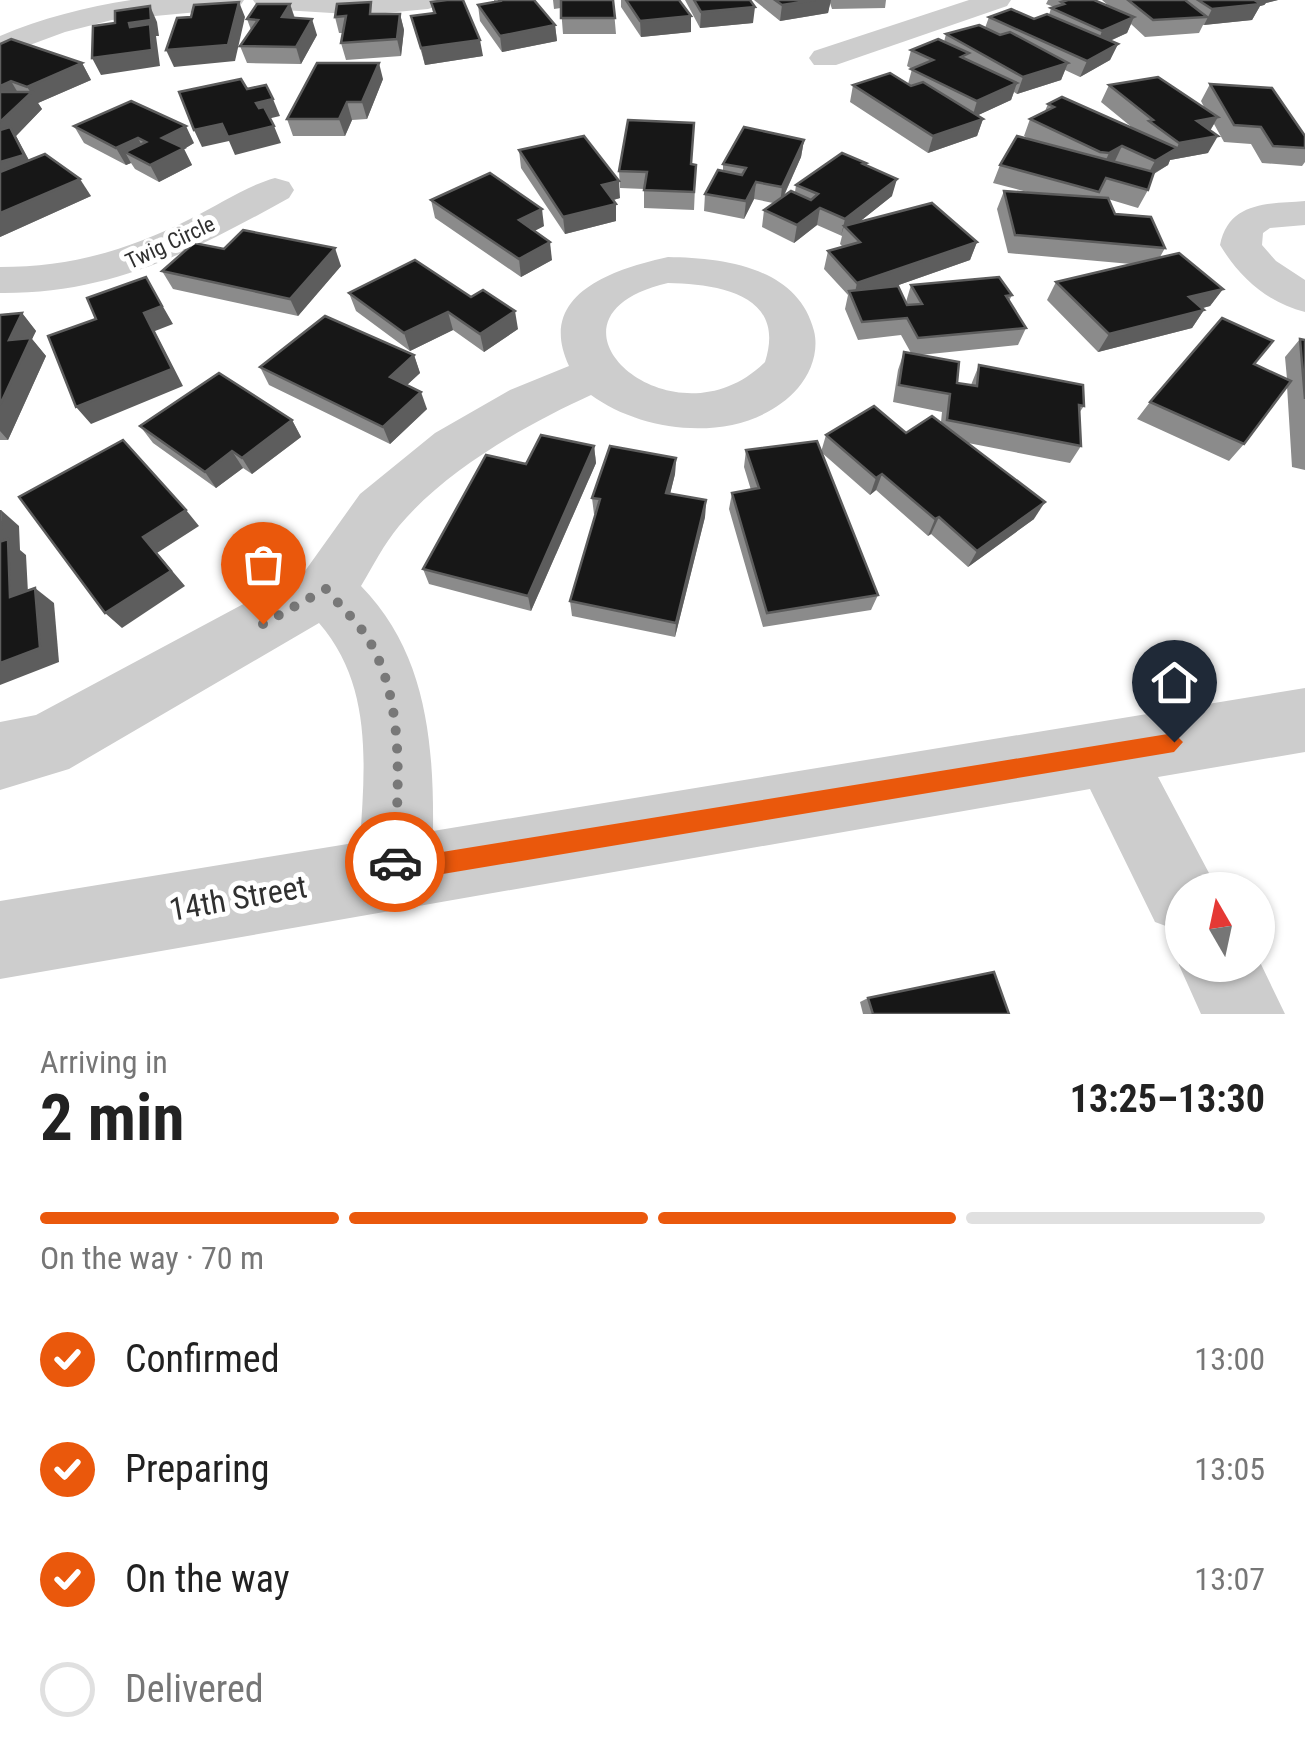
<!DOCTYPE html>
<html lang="en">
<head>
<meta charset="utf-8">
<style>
	:root { --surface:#fff; --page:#f6f6f6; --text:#222; --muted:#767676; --line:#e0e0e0; --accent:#ea580c }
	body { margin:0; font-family:"Roboto Condensed",sans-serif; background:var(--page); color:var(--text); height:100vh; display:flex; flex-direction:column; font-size:38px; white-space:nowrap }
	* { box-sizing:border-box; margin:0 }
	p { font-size:32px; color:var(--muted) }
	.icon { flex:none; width:55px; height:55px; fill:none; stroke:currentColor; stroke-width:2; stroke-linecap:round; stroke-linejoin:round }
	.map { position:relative; height:1014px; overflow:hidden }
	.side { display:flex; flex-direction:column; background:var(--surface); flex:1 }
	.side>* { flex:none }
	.needle { width:65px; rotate:351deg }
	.buttons { position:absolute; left:1165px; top:872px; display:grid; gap:20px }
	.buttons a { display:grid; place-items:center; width:110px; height:110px; border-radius:50%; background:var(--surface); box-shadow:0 2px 8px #0004; font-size:50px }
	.pin { position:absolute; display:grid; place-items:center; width:85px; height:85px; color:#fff; margin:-102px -42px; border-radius:50% 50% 50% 0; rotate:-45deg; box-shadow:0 0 10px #0007 }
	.pin .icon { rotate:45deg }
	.courier { position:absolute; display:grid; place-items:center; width:100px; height:100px; margin:-50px; border:8px solid #ea580c; border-radius:50%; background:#fff; color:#222; box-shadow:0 2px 12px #0007 }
	.summary em { font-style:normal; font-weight:700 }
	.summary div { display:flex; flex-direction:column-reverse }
	.summary { display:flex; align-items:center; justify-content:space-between; height:170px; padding:0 40px }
	h1 { font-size:65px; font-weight:700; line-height:75px }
	.bar { display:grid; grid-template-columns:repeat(4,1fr); gap:15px 10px; align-content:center; height:120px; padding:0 40px }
	.bar i { height:12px; border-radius:8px; background:var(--line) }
	.bar .selected { background:var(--accent) }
	.bar p { grid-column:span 4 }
	ol { padding:0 40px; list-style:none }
	li { display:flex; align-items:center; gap:30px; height:110px }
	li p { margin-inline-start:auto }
	li .icon { padding:10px; border-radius:50%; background:var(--accent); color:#fff; stroke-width:4 }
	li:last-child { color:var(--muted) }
	li i { width:55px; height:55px; border:5px solid var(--line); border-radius:50% }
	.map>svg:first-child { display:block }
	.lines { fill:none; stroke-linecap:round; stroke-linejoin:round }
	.minor { fill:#cdcdcd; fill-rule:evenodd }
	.wall { fill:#8b8b8b }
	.shaded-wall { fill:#5d5d5d }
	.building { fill:#171717; stroke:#5d5d5d; stroke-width:2.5 }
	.route { fill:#ea580c }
	.done { stroke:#787878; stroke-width:10; stroke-dasharray:0 18 }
	.labels { text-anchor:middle; stroke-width:10; stroke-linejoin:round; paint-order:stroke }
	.far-street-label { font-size:22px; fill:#303030; stroke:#fff }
	.near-street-label { font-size:32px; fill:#303030; stroke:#fff }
</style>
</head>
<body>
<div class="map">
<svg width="1305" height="1014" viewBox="0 0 1305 1014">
	<rect width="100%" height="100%" fill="#fff"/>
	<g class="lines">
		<g class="minor">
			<path d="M131 0H244L240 6 230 9 112 20 65 32 0 56V36C42 18 86 7 131 0Z"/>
			<polygon points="253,0 442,0 438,6 428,9 364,15 267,9 257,6"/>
			<polygon points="969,0 1011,0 1007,6 836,65 814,65 809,58 814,51"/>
			<path d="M275 178 289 182 294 190 289 198C193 251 112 294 0 293V267C71 267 129 250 192 218 219 205 246 186 275 178Z"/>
			<path d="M1305 201V225L1270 228 1263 233 1262 245 1276 261 1305 280V312C1267 302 1240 278 1220 245 1229 201 1268 204 1305 201Z"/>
			<path d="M668 257C724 258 798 267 814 331 819 351 811 373 798 388 748 445 647 436 591 395 525 425 446 470 399 526 384 544 373 566 361 586 426 652 434 742 433 831L1305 688V752L1158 777 1218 890H1182V932L1155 922 1090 789 0 979V901L360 842C365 766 373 685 319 623L69 769 0 790V722L36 715 305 571 360 494 435 433 510 390 569 366C535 294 614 269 668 257ZM668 283C718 284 787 294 765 362 672 454 520 317 668 283Z"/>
			<polygon points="1182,955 1182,965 1258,965 1258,958 1285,1014 1201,1014 1179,965"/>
		</g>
	</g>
	<g class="wall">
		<polygon points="494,0 534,0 555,25 557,41 502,52 480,21 478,5 494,2"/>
		<polygon points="553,0 613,0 616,34 563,34 561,8 554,9"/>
		<polygon points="621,0 679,0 691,32 641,37 621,7"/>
		<polygon points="685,0 750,0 753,23 700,28"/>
		<polygon points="754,0 886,0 885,8 832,9 830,3 828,13 780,21"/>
		<polygon points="1048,0 1097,0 1097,1 1110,7 1102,0 1278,0 1266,3 1264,5 1260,6 1252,20 1203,25 1199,33 1145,37 1131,24 1127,33 1110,41 1118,44 1110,60 1080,77 1065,70 1061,80 1017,94 1014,92 1011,100 978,115 983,119 977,136 928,153 850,102 853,85 908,84 912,69 907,66 911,50 944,42 946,34 985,28 989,17 1034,19 1049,15 1051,8 1054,7 1046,4"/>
		<polygon points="431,2 483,56 425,65 411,16 433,13"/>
		<polygon points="290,4 295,18 317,35 301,64 247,63 240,46 251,30 247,19"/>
		<polygon points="374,14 400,14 404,30 401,56 346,60 341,43 343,33 339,33 335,17"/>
		<polygon points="0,44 82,63 91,80 38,103 42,109 16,136 29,160 91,196 0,237"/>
		<polygon points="383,79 367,119 352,120 345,136 293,136 287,119"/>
		<polygon points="1210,84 1305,136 1305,162 1302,166 1262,163 1251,144 1224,142 1214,124 1210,131 1208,153 1170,160 1168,165 1154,174 1148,190 1138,208 1108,199 1115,214 1165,248 1160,257 1223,289 1210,306 1202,308 1204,310 1192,328 1098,352 1047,300 1056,282 1131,264 1008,253 997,209 1004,191 1031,193 993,183 1000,165 1033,141 1024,136 1030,119 1045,111 1048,104 1134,129 1101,102 1109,85 1205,109 1201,101"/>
		<polygon points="74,126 194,143 184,149 192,165 159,182 135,169 131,163 126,165 84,143"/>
		<polygon points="804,140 801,157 784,196 795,192 796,185 866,163 865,165 892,196 859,222 977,242 970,260 893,287 906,302 911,285 1012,295 1009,301 1026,328 1018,345 920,355 957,383 971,385 979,365 1084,406 1079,413 1081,446 1070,463 968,443 1034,519 968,567 931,534 928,536 876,490 870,495 821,452 826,435 906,433 941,422 942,412 893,402 898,370 904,352 911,353 901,335 858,340 845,309 848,295 824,269 828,251 843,247 840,244 842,236 817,225 794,243 762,227 764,210 773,203 754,199 744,219 704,211 705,194 723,171 723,164"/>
		<polygon points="519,150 620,198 613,200 616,221 565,234 521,168"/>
		<polygon points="692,164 696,165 694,210 644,208 644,189 620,188 619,171"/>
		<polygon points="431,200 544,226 534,231 552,260 521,277 435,218"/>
		<polygon points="224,249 341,266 298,316 173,289 162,271"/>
		<polygon points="415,260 518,329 484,352 453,330 410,351 356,311 349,293"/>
		<polygon points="22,313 36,331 32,339 46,356 8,440 0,440 0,315"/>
		<polygon points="1300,339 1305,340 1305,470 1292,467 1287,386 1244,444 1229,461 1137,419 1150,402 1254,364 1287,379 1285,357"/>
		<polygon points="414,355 420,373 407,385 427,409 390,444 269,385 260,367"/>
		<polygon points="292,420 301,437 252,474 243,468 216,488 153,443 140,426"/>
		<polygon points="594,446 596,463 531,611 429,584 423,569 526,464"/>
		<polygon points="746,450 878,595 871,610 763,627 729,509 732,493 751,490 744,467"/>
		<polygon points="676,458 675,474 670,494 706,500 705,517 675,637 572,616 570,601 596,514 594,514 592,498"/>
		<polygon points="868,998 1009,1014 863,1014 860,1002"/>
	</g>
	<g class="shaded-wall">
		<polygon points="815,0 831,0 828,13 780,21 782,5"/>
		<polygon points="1256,0 1278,0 1266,3 1264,5 1260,6 1252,20 1204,25 1212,9"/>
		<polygon points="239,2 245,17 235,61 174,67 166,50"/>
		<polygon points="290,4 295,20 282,17"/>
		<polygon points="150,6 157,22 159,36 156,36 160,66 101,75 92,58 130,27 129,23"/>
		<polygon points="755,7 753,23 700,28 701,12"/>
		<polygon points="400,14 404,30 401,56 397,39"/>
		<polygon points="691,16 691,32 641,37 640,21"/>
		<polygon points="1134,17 1127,33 1096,47 1102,31"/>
		<polygon points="312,19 317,35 301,64 296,47"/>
		<polygon points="555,25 557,41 502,52 500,36"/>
		<polygon points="480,40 483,56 425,65 421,48"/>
		<polygon points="1118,44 1110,60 1080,77 1087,61"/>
		<polygon points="82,63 91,80 38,103 42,109 16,136 35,172 0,183 0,122 31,93 27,87"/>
		<polygon points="379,63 383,79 367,119 362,102"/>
		<polygon points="1068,63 1061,80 1017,94 1023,77"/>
		<polygon points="11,81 21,98 0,100 0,86"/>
		<polygon points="1017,83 1011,100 972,118 977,101"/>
		<polygon points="273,99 280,116 263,120 256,103"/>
		<polygon points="347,102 352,120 345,136 339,119"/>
		<polygon points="1218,117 1208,134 1197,121"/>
		<polygon points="983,119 977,136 928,153 933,136"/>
		<polygon points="222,124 274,126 281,143 235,155 229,141 202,147 194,130"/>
		<polygon points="186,126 194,143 184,149 192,165 159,182 150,165 162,138"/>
		<polygon points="1218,136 1208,153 1170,160 1168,165 1146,178 1155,161 1177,148 1179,143"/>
		<polygon points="138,138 147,155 125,152 131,163 126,165 116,148"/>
		<polygon points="804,140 801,157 780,204 782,187"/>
		<polygon points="1122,146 1114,163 1101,171 1109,153"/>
		<polygon points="80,179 91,196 0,237 0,213"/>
		<polygon points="897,179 892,196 848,231 844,226 841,236 845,219"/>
		<polygon points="619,181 620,198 603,203 602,185"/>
		<polygon points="756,182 754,199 744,219 746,201"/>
		<polygon points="616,204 616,221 565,234 563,217"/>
		<polygon points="820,208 817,225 794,243 797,225"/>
		<polygon points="542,209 544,226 521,238 519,220"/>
		<polygon points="550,242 552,260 521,277 519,259"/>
		<polygon points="977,242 970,260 853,301 857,283"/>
		<polygon points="335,248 341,266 298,316 290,299"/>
		<polygon points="146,277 173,324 155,331 183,386 91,424 76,407 144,313"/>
		<polygon points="1223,289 1210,306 1177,315 1189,297"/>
		<polygon points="1204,310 1192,328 1098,352 1109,334"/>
		<polygon points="515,311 518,329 484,352 480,334"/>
		<polygon points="448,312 453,330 410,351 404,333"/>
		<polygon points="22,313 36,331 32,339 46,356 8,440 0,431 0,405 9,340"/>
		<polygon points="414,355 420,373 396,395 390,377"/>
		<polygon points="421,392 427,409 390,444 383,427"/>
		<polygon points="292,420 301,437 252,474 242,458"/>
		<polygon points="594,446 596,463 531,611 528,596"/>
		<polygon points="232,451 243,468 216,488 205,472"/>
		<polygon points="676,458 675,474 666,510 666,493"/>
		<polygon points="882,474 876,490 870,495 876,478"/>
		<polygon points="706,500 705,517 675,637 676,623"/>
		<polygon points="1045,502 1034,519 968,567 977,551"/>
		<polygon points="1,510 19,526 20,550 26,555 29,612 10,597 2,541"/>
		<polygon points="186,510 199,526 157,553 185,586 122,628 105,613 143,537"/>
		<polygon points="939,517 931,534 928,536 935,519"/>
		<polygon points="35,588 54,603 59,662 0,685 0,663"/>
	</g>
	<g class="building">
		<polygon points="447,0 463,0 480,40 421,48 411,16 435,13 431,2"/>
		<polygon points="499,0 534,0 555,25 500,36 478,5 500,1"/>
		<polygon points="561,0 613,0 615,18 561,18"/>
		<polygon points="626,0 679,0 691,16 640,21"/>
		<polygon points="694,0 750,0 755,7 701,12"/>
		<polygon points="775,0 815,0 782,5"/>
		<polygon points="1068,0 1094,0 1134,17 1102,31 1051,8 1064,4 1061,2"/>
		<polygon points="1128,0 1185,0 1207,17 1153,20"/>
		<polygon points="1198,0 1254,0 1261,4 1212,9"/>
		<polygon points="239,2 228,45 166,50 177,18 191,17 194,5"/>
		<polygon points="371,2 370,14 400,14 397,39 341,43 346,16 335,17 337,4"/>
		<polygon points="257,4 290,4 282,17 312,19 296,47 240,46 258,20 247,19"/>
		<polygon points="150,6 151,20 129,23 130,27 150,24 152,50 92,58 93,26 115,23 115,11"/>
		<polygon points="1011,9 1034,19 1047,14 1118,44 1087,61 989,17"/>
		<polygon points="979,25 1000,35 1010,32 1068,63 1023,77 946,34"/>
		<polygon points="11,39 82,63 27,87 11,81 0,86 0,44"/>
		<polygon points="938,39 969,53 961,57 1017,83 977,101 911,69 933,60 911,50"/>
		<polygon points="317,63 379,63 362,102 347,102 339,119 287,119"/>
		<polygon points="890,73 911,86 923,82 983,119 933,136 853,85"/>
		<polygon points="1158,77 1218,117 1197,121 1218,136 1179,143 1149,121 1153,120 1109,85"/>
		<polygon points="241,79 247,89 266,85 273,99 256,103 259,108 264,107 274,126 228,137 222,124 194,130 179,92"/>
		<polygon points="1210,84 1272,88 1305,136 1305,148 1273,146 1261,127 1234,125"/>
		<polygon points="0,92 32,92 0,122"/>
		<polygon points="1062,97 1177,148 1155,161 1122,146 1109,153 1100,152 1030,119 1054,107 1048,104"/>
		<polygon points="131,101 186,126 162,138 184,148 150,165 125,152 146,142 138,138 116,148 74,126"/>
		<polygon points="628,120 694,123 691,164 696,165 694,192 644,190 647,172 619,171"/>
		<polygon points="10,127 24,155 0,162 0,130"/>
		<polygon points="744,127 804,140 782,187 756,182 746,201 705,194 718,170 742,175 746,168 723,164"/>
		<polygon points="584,136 619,181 602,185 616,204 563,217 519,150"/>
		<polygon points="1017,136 1154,172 1148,190 1106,178 1099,192 1000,165"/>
		<polygon points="842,153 866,163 863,164 897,179 845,219 820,208 797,225 764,210 791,191 811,200 818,194 796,185"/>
		<polygon points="45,154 80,179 0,213 0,172"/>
		<polygon points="490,173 542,209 519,220 550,242 519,259 431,200"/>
		<polygon points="1004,191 1108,198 1115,214 1151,217 1165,248 1015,235"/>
		<polygon points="932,203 977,242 857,283 828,251 860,242 844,226"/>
		<polygon points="243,230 335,248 290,299 162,271 194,243 224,249"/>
		<polygon points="1179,253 1223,289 1189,297 1204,310 1109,334 1056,282"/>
		<polygon points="415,260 471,297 483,290 515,311 480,334 448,312 404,333 349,293"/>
		<polygon points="146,277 162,306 144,313 172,369 76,407 48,336 96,319 87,298"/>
		<polygon points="999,277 1012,295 1006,296 1026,328 918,338 907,318 862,322 849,291 898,286 907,305 922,304 911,285"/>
		<polygon points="22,313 9,340 31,338 0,405 0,315"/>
		<polygon points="325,316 414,355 390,377 421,392 383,427 260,367"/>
		<polygon points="1222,318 1273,341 1254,364 1291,381 1244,444 1150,402"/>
		<polygon points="1300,339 1305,340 1305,399"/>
		<polygon points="904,352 959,362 957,383 977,386 979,365 1083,385 1084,406 1079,405 1081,446 947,420 950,394 899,385"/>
		<polygon points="219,373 292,420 242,458 232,451 205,472 140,426"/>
		<polygon points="874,406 906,433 932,416 1045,502 977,551 939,517 935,519 882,474 876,478 826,435"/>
		<polygon points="541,435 594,446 528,596 423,569 486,455 526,464"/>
		<polygon points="123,440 186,510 143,537 171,571 105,613 19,497"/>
		<polygon points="817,441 878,595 767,613 732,493 759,488 746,450"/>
		<polygon points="610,446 676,458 666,493 706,500 676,623 570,601 600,499 592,498"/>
		<polygon points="0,510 2,541 8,539 10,597 35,588 40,648 0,663"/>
		<polygon points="994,972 1009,1014 873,1014 868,998"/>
	</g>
	<polygon class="route" points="1174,733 1183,742 1174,752 395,882 387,879 384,871 388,854 395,851 405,858"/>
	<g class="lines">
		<path class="done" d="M263 624 326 589C340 606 359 623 370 642 407 708 397 790 395 862"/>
	</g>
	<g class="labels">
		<g class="far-street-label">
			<text transform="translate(170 242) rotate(-25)" y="8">Twig Circle</text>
		</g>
		<g class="near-street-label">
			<text transform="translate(238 898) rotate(-10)" y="11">14th Street</text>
		</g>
	</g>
</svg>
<div class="buttons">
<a><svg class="needle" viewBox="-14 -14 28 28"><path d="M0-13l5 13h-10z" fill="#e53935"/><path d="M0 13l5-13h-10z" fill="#767676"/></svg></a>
</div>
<div class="pin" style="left:263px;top:624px;background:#ea580c"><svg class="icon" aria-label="bag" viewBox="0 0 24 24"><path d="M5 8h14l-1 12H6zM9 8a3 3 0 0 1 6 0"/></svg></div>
<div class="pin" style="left:1174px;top:742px;background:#1f2937"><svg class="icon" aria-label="home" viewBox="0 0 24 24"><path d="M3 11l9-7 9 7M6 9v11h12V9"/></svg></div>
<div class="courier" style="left:395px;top:862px"><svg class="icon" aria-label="car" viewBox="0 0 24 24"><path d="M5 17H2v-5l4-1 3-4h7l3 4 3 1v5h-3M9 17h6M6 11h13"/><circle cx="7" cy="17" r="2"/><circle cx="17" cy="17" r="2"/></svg></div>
</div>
<section class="side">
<div class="summary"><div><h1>2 min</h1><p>Arriving in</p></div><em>13:25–13:30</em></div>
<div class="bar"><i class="selected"></i><i class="selected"></i><i class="selected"></i><i></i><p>On the way · 70 m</p></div>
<ol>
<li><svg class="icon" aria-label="check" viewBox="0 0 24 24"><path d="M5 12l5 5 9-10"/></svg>Confirmed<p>13:00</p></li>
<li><svg class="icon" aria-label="check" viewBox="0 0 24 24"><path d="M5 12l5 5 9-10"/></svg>Preparing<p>13:05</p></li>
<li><svg class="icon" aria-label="check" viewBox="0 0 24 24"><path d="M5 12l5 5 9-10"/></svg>On the way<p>13:07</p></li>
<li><i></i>Delivered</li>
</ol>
</section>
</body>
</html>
